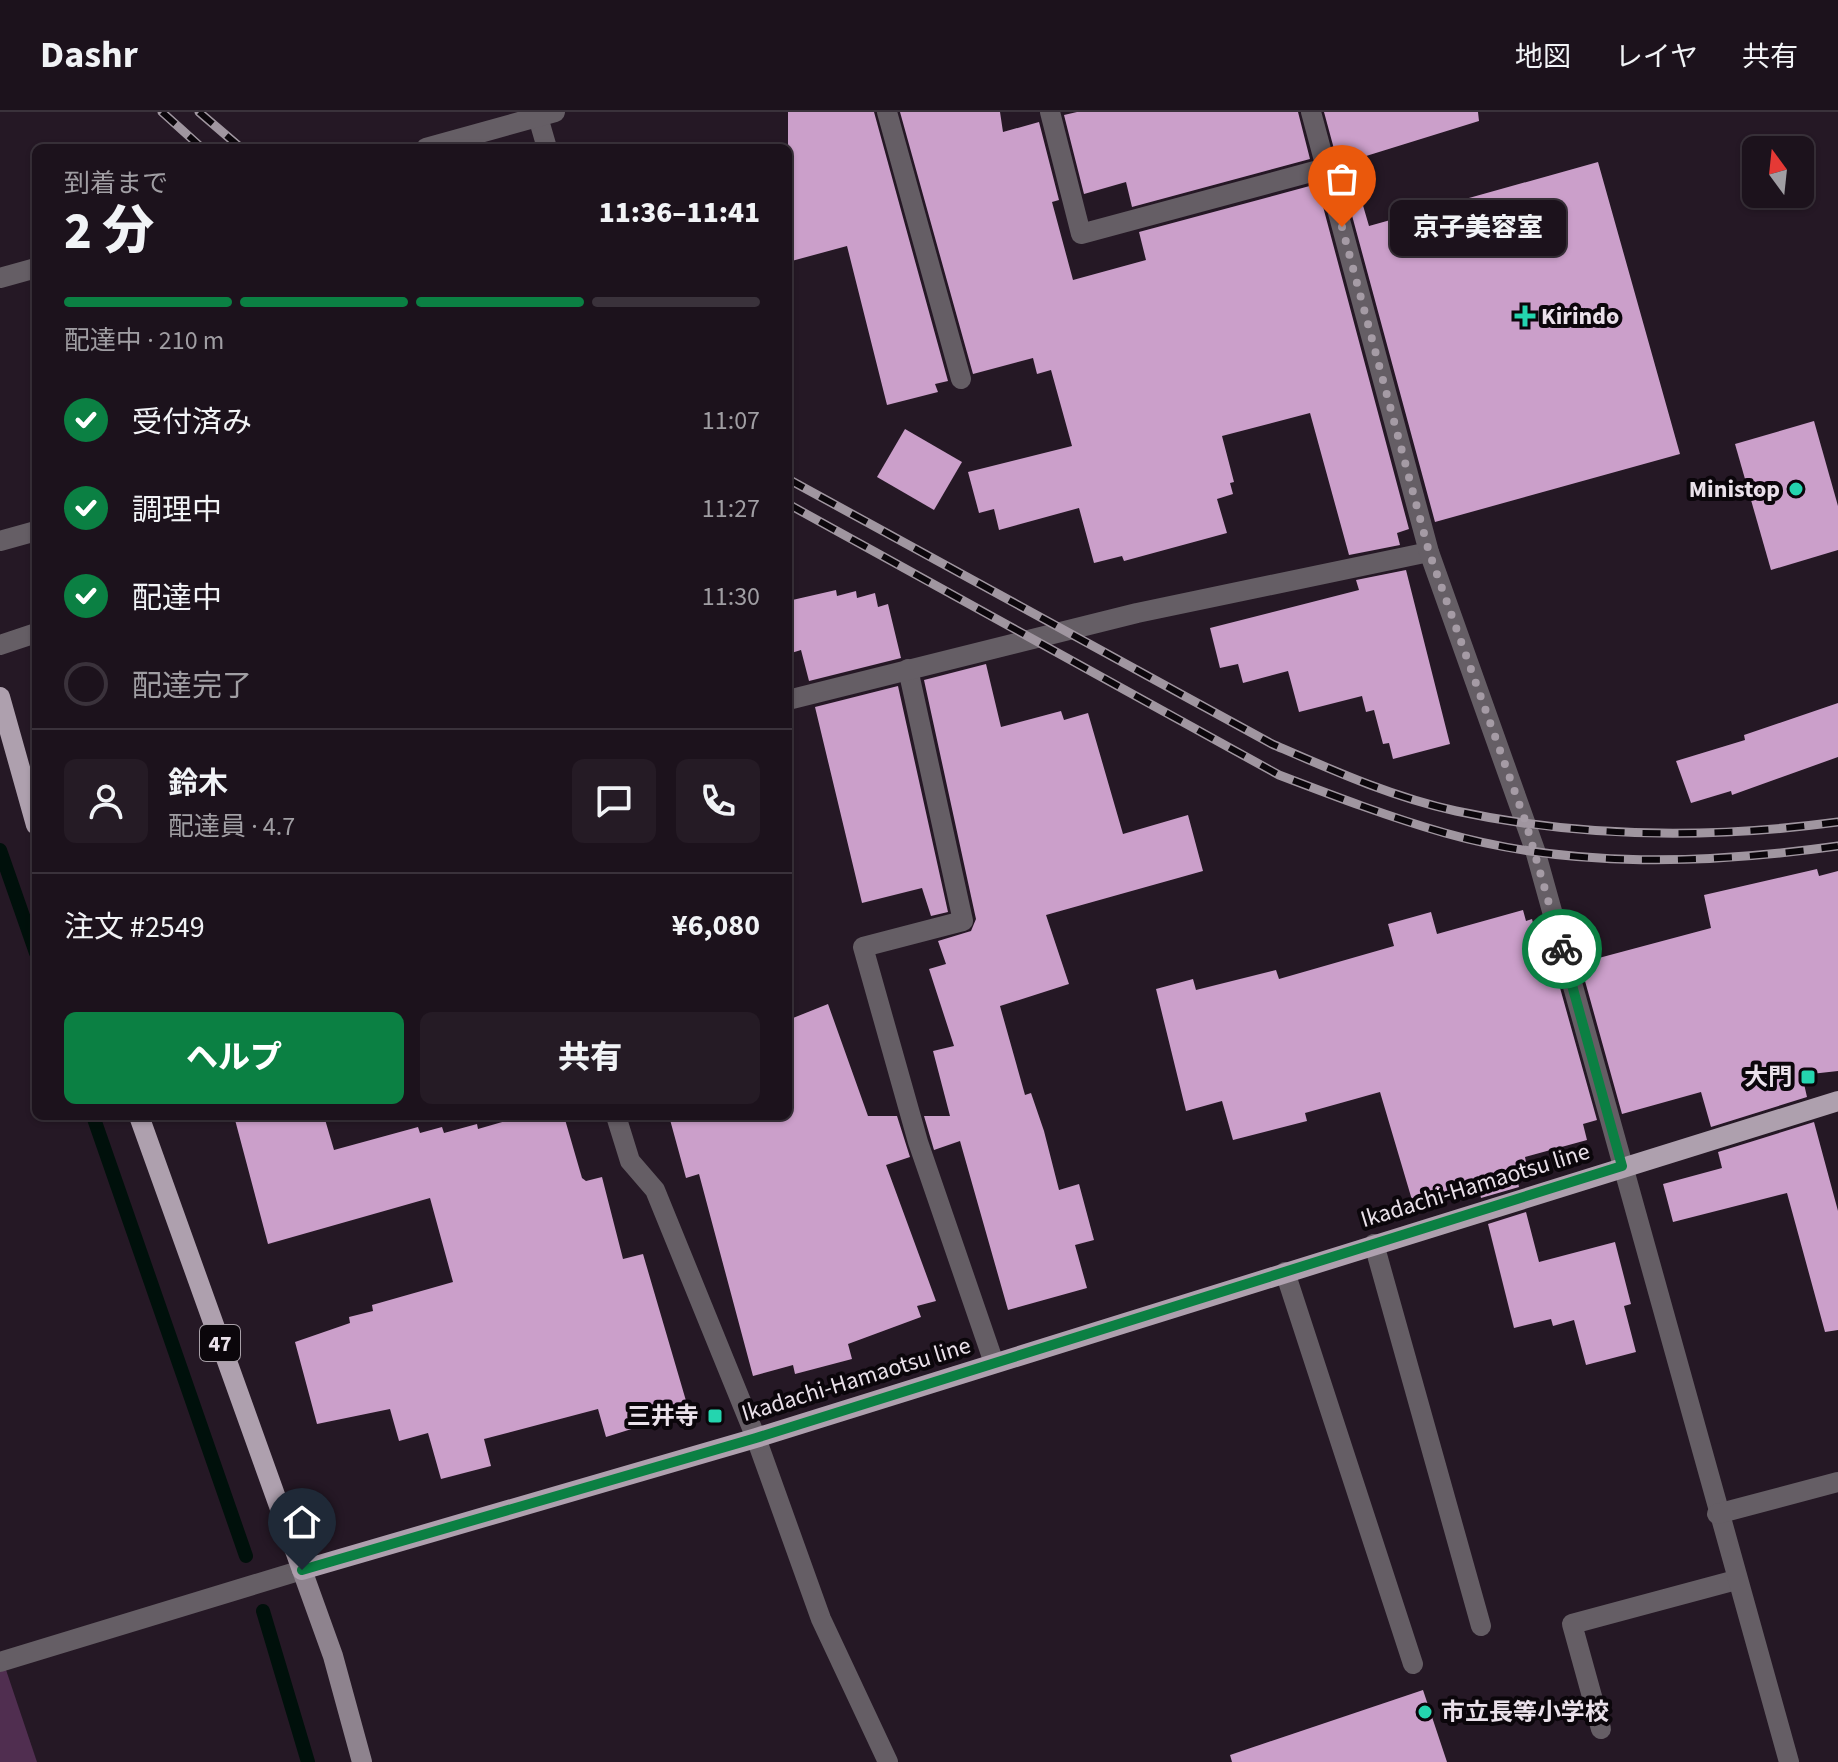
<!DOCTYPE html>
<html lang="ja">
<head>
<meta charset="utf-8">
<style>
	:root { --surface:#1c121c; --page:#251b25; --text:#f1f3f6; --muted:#a09ea3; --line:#3a323b; --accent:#0b8043 }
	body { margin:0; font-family:"Source Sans 3","Noto Sans JP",sans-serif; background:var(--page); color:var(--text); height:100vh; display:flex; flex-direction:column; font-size:30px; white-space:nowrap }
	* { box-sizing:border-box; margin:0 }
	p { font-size:26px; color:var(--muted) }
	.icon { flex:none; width:44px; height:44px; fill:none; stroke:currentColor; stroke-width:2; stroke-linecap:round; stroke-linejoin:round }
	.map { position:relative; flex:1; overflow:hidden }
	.side { position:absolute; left:32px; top:32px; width:760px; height:976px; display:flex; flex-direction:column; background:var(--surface); border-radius:12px; box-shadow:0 2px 6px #0004,0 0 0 2px var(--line) }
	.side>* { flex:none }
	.needle { width:52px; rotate:345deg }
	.controls { position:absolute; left:1742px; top:24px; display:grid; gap:16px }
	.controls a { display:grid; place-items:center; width:72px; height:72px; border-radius:12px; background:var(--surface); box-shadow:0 2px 6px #0004,0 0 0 2px var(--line); font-size:40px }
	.pin { position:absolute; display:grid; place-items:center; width:68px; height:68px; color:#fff; margin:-82px -34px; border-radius:50% 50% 50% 0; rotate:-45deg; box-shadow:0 0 8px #0007 }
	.pin .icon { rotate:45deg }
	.courier { position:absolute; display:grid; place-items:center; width:80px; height:80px; margin:-40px; border:6px solid #0b8043; border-radius:50%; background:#fff; color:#222; box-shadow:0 2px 10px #0007 }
	.bubble { position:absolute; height:56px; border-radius:12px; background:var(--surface); box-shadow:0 2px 6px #0004,0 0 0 2px var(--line); font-size:26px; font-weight:800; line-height:56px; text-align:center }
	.summary em { font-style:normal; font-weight:800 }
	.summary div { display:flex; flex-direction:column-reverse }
	.summary { display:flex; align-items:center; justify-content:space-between; height:136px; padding:0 32px }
	h1 { font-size:52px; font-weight:800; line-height:60px }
	.bar { display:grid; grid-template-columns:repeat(4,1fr); gap:12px 8px; align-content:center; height:96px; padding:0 32px }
	.bar i { height:10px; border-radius:6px; background:var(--line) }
	.bar .selected { background:var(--accent) }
	.bar p { grid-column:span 4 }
	.line { display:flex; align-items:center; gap:20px; padding:0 32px; border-top:2px solid var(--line) }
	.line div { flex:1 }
	.round { display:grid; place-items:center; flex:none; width:84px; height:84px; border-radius:12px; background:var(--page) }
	ol { padding:0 32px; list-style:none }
	li { display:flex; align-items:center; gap:24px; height:88px }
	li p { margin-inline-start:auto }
	li .icon { padding:8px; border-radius:50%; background:var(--accent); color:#fff; stroke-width:4 }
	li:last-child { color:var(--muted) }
	li i { width:44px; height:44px; border:4px solid var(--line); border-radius:50% }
	.button { display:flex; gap:16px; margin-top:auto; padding:16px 32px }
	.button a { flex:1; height:92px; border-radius:12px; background:var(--accent); color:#fff; font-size:32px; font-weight:800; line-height:92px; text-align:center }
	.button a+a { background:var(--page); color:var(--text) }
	header { display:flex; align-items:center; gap:48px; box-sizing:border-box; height:112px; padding:0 40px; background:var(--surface); border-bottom:2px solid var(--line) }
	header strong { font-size:38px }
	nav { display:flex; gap:44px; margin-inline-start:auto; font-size:28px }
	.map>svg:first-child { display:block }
	.green { fill:#502e50 }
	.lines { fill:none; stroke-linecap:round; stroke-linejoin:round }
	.stream { stroke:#00100b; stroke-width:14 }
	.building { fill:#cb9fca }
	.lane { stroke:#655e65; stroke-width:20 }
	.street { stroke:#655e65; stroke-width:20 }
	.secondary { stroke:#8e838e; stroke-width:20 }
	.primary { stroke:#aea0ae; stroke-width:20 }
	.rail-casing { stroke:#a096a0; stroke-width:9 }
	.rail { stroke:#0b060b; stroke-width:6; stroke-dasharray:18; stroke-linecap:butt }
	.done { stroke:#a59ba5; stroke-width:8; stroke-dasharray:0 14.4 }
	.route { stroke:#0b8043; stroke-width:10 }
	.poi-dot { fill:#24d5af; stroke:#0b060b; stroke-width:3 }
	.labels { text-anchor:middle; stroke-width:8; stroke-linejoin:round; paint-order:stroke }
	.shield { fill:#0b060b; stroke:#a79fa7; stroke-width:2 }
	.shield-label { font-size:22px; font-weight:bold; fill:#eae1ea }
	.poi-label { font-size:24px; font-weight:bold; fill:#eae1ea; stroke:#0b060b; text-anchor:end }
	.street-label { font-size:24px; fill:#eae1ea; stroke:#0b060b }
</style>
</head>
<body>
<header>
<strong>Dashr</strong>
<nav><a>地図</a><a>レイヤ</a><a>共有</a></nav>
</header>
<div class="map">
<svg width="1838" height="1650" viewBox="0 0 1838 1650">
	<rect width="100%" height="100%" fill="#251825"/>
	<polygon class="green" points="0,1540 37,1650 0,1650"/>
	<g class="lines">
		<g class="stream">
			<polyline points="0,738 36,841"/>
			<polyline points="93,1004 246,1444"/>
			<polyline points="263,1499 308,1650"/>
		</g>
	</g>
	<g class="building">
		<polygon points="788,0 874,0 948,269 935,272 938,280 887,293 847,134 788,150"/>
		<polygon points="900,0 1000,0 1003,20 1039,10 1059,88 1052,90 1073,168 1146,148 1139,120 1317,72 1409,417 1397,421 1400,433 1349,443 1310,301 1222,324 1234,370 1230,371 1233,382 1217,387 1227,421 1124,449 1122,444 1094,451 1079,396 999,418 994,397 979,401 968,360 1072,334 1051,258 1037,262 1033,246 973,262"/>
		<polygon points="1077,0 1298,0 1310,47 1132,95 1126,70 1084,82 1064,3"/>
		<polygon points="1324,0 1478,0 1479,9 1350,49 1369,114 1598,50 1680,342 1435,410"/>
		<polygon points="1814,309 1838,394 1838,438 1771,458 1735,332"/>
		<polygon points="905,317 962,350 934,398 877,365"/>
		<polygon points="1406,458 1450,632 1393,647 1389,631 1383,632 1374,598 1366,600 1362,584 1299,600 1288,559 1243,571 1238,552 1220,556 1210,516 1359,478 1356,468"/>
		<polygon points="836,478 837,484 856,479 857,486 875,481 878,495 888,492 901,546 809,569 801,538 788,542 788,489"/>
		<polygon points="986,552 1001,615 1061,599 1064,608 1088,601 1123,722 1188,703 1203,759 1046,803 1069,872 1000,894 1025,983 1031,981 1044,1019 1059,1078 1079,1072 1094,1128 1075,1133 1087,1176 1008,1198 960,1029 934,1038 924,1004 950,1004 933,939 954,934 929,857 946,852 938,829 971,819 976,807 924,568"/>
		<polygon points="898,574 948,800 931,804 922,776 862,791 815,595"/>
		<polygon points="1838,591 1838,645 1732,683 1731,679 1691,691 1676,649 1745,628 1744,623"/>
		<polygon points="1817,757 1819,764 1838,759 1838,959 1802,963 1807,985 1711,1015 1701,980 1622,1002 1580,851 1711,816 1704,783"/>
		<polygon points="1523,798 1526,809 1532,807 1545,857 1555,858 1597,1008 1583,1012 1587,1028 1525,1045 1527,1055 1515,1058 1519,1075 1481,1086 1478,1072 1412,1088 1380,980 1305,1001 1307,1009 1233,1028 1222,989 1186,999 1156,877 1193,867 1196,878 1276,858 1279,867 1394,834 1388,812 1431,800 1437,822"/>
		<polygon points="828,892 868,1004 897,1004 910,1045 886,1053 936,1189 917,1194 921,1205 848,1232 852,1247 795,1262 793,1253 753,1264 699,1062 686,1066 669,1004 788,1004 788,908"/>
		<polygon points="234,1004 324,1004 334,1038 418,1015 420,1021 442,1015 444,1021 477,1012 478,1017 523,1004 564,1004 582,1066 586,1069 602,1065 623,1147 643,1142 689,1299 606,1325 598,1297 484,1327 491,1354 441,1367 428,1321 399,1329 390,1297 317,1312 295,1230 350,1211 349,1205 373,1199 372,1193 453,1170 430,1086 268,1132"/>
		<polygon points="1814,1010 1838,1099 1838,1218 1825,1220 1787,1081 1673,1110 1663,1072 1722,1056 1718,1040"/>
		<polygon points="1526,1100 1539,1150 1615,1130 1631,1192 1624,1194 1636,1240 1586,1253 1574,1208 1553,1214 1551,1207 1514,1216 1488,1112"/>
		<polygon points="1423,1578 1447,1650 1232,1650 1230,1643"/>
	</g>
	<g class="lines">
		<g class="lane">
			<polyline points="887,0 961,267"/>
			<polyline points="1050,0 1081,122 1326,56"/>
			<polyline points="908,557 963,809 863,835 918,1030 994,1251"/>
			<polyline points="788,588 1137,501 1429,440"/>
			<polyline points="1374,1132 1481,1514"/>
			<polyline points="1285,1160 1413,1552"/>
			<polyline points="756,1326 821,1507 888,1650"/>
			<polyline points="1601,1617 1572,1512 1736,1468"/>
		</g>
		<g class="street">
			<polyline points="1311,0 1429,440 1535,738 1789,1650"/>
			<polyline points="538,5 547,36"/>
			<polyline points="426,36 555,0"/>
			<polyline points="0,166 36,156"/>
			<polyline points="0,429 36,419"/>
			<polyline points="0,533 36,521"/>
			<polyline points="616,1004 630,1049 655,1078 756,1326"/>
			<polyline points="1717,1402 1838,1370"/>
			<polyline points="0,1550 302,1458"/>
		</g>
		<polyline class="secondary" points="302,1458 333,1544 362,1650"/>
		<g class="primary">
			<polyline points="0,585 36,713"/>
			<polyline points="139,1004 302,1458 756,1326 1838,989"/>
		</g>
		<defs>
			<g id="rail">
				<polyline points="162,0 202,36"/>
				<polyline points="199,0 241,36"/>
				<path d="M788 367 1272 632C1332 658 1392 685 1456 699 1582 726 1710 727 1838 710"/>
				<path d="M788 392 1279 663C1334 684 1389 705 1445 721 1572 757 1709 752 1838 734"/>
			</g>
		</defs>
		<use href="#rail" class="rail-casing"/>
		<use href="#rail" class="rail"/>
	</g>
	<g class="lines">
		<polyline class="done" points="1342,115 1429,440 1526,711 1562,837"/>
		<polyline class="route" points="302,1458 756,1326 1622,1054 1562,837"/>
	</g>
	<g class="poi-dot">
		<path d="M1521 192h8v8h8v8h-8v8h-8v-8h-8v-8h8z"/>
		<circle cx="1796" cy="377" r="8"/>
		<rect x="1800" y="957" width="16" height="16" rx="4"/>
		<rect x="707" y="1296" width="16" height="16" rx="4"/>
		<circle cx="1425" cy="1600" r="8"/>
	</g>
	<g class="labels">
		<rect class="shield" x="200" y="1213" width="40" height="36" rx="6"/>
		<g class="shield-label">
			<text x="220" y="1239">47</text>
		</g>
		<g class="poi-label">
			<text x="1541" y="212" text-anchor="start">Kirindo</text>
			<text x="1780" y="385">Ministop</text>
			<text x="1792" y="973">大門</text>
			<text x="699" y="1312">三井寺</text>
			<text x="1441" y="1608" text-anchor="start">市立長等小学校</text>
		</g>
		<g class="street-label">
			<text transform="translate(1475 1073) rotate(-17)" y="8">Ikadachi-Hamaotsu line</text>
			<text transform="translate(856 1267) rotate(-17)" y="8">Ikadachi-Hamaotsu line</text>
		</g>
	</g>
</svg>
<div class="controls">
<a><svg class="needle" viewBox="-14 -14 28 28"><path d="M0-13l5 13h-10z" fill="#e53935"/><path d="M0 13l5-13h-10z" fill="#a09ea3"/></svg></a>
</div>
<div class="pin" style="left:1342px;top:115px;background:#ea580c"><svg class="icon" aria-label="bag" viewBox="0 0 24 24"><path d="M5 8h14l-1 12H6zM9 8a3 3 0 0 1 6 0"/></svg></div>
<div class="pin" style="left:302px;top:1458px;background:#1f2937"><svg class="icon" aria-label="home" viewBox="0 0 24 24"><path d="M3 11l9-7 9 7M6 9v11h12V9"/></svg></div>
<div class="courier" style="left:1562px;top:837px"><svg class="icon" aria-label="bike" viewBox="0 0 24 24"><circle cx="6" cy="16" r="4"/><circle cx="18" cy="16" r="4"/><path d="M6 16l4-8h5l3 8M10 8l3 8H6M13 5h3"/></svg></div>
<div class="bubble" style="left:1390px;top:88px;width:176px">京子美容室</div>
<section class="side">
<div class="summary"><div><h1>2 分</h1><p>到着まで</p></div><em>11:36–11:41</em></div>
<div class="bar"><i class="selected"></i><i class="selected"></i><i class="selected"></i><i></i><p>配達中 · 210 m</p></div>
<ol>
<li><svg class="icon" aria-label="check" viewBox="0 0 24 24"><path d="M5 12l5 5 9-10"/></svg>受付済み<p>11:07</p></li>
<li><svg class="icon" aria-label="check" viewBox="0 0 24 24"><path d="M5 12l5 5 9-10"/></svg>調理中<p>11:27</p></li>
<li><svg class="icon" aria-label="check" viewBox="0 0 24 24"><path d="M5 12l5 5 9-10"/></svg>配達中<p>11:30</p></li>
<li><i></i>配達完了</li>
</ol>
<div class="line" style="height:144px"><a class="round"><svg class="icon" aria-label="person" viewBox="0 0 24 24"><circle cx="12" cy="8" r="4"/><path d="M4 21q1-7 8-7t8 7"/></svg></a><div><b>鈴木</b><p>配達員 · 4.7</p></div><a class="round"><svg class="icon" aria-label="chat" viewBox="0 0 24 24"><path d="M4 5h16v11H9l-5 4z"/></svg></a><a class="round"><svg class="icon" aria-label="phone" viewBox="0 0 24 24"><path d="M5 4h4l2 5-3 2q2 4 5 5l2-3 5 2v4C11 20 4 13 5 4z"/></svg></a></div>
<div class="line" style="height:104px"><div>注文 #2549</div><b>¥6,080</b></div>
<div class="button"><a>ヘルプ</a><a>共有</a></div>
</section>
</div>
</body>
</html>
